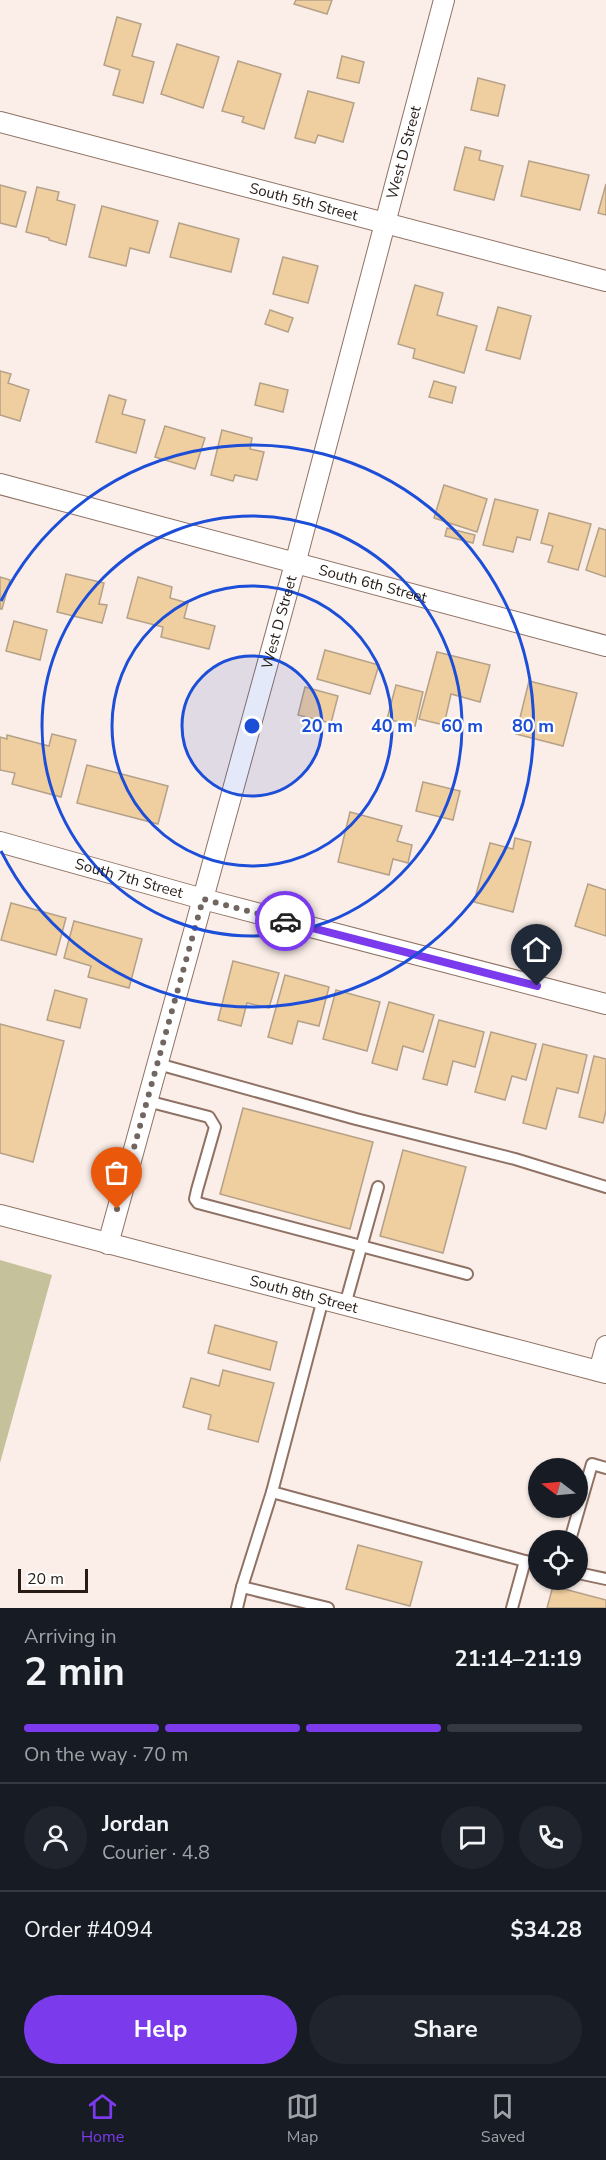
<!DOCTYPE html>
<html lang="en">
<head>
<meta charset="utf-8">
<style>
	:root { --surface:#171b24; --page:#20242c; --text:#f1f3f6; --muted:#9ea1a6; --line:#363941; --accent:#7c3aed }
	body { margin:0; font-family:"Nunito Sans",sans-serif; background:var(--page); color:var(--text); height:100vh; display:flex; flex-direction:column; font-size:22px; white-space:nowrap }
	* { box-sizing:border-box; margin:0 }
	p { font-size:20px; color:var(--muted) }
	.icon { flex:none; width:33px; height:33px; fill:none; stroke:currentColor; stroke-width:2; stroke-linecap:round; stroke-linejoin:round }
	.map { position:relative; height:1608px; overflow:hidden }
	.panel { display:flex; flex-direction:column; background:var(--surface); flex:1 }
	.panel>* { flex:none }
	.needle { width:39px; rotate:286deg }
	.tools { position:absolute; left:528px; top:1458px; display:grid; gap:12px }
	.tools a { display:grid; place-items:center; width:60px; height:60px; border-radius:50%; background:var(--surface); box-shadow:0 2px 4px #0004; font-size:30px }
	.scale { position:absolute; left:18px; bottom:15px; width:70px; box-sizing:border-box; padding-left:6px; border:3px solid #271c16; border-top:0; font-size:16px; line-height:21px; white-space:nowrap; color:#271c16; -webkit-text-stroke:4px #fefefe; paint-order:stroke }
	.pin { position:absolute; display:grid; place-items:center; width:51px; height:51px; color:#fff; margin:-62px -26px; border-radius:50% 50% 50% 0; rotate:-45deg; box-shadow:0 0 6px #0007 }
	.pin .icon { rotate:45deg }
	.courier { position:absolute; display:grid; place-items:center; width:60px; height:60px; margin:-30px; border:4px solid #7c3aed; border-radius:50%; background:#fff; color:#222; box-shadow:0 2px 8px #0007 }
	.summary em { font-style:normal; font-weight:700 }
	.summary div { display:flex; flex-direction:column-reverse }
	.summary { display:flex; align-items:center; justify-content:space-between; height:102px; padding:0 24px }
	h1 { font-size:39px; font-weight:700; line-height:45px }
	.bar { display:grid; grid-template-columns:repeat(4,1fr); gap:9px 6px; align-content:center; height:72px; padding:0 24px }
	.bar i { height:8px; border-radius:4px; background:var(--line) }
	.bar .selected { background:var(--accent) }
	.bar p { grid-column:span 4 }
	.line { display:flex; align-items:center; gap:15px; padding:0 24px; border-top:2px solid var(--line) }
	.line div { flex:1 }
	.round { display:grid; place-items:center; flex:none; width:63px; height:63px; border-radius:32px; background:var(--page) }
	.action { display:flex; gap:12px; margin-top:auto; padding:12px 24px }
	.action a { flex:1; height:69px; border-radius:36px; background:var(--accent); color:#fff; font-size:24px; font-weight:700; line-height:69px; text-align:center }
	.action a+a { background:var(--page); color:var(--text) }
	.tabs { display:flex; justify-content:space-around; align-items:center; height:84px; border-top:2px solid var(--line); background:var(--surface); font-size:16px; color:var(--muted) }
	.tabs a { display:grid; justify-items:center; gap:3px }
	.tabs .selected { color:var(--accent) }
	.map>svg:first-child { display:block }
	.green { fill:#c5c29b }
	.building { fill:#efcea0; stroke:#b5a188; stroke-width:1.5 }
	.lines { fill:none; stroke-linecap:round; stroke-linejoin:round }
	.lane-casing { stroke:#8f7264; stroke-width:14 }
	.street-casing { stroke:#8f7264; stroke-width:22 }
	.lane { stroke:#fff; stroke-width:10 }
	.street { stroke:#fff; stroke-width:20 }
	.done { stroke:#716660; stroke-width:6; stroke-dasharray:0 10.8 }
	.route { stroke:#7c3aed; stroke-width:8 }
	.ring { fill:none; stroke:#1d4ed8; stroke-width:3 }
	.labels { text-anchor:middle; stroke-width:4.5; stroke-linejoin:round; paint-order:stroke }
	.street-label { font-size:15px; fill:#271c16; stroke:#fefefe }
	.centre { fill:#1d4ed8; stroke:#fefefe; stroke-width:3 }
	.ring-label { font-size:18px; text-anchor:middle; font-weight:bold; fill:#1d4ed8; stroke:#fefefe; stroke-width:4.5; stroke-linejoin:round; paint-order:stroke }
</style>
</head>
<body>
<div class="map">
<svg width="606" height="1608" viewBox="0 0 606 1608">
	<rect width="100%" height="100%" fill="#fbeee8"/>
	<polygon class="green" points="0,1260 52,1275 0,1463"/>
	<g class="building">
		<polygon points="296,0 332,0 327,14 294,4"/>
		<polygon points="117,17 141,24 132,56 154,62 143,103 113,95 120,70 104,65"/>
		<polygon points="177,44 219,57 203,108 161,94"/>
		<polygon points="342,56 364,62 359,83 337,78"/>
		<polygon points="238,61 281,74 264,129 242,122 244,117 222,111"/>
		<polygon points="478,78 505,85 498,116 471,110"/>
		<polygon points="308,91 354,103 343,142 318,135 315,143 295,138"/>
		<polygon points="465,147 481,151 479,160 503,166 494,200 454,190"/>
		<polygon points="529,161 589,175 580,210 521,196"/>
		<polygon points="606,184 606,215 598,213"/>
		<polygon points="0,185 26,192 16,227 0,223"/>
		<polygon points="37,187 59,192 57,200 75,205 66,245 49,240 49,238 26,232"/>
		<polygon points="102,206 158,221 149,253 130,248 126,266 89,257"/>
		<polygon points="179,223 239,239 231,272 170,257"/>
		<polygon points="283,257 318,266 308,303 273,294"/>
		<polygon points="415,285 443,293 437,315 477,326 464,373 413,358 415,349 398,344"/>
		<polygon points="498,307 531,316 520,359 486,350"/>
		<polygon points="270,310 293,318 288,332 265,324"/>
		<polygon points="0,371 11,374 8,383 29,390 20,421 0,415"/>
		<polygon points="434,381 456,387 452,403 429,397"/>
		<polygon points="260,383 288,390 283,412 255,405"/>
		<polygon points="109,395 126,400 122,414 145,420 136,453 96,442"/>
		<polygon points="165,426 205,438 195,469 155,457"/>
		<polygon points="222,430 252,438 250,449 264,452 257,480 235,475 233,481 211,475"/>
		<polygon points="444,485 487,499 477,532 434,518"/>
		<polygon points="495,499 538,510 530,540 517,537 513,552 483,545"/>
		<polygon points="549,513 591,524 578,570 548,562 553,546 541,543"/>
		<polygon points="447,528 475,535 473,543 445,536"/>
		<polygon points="599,528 606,530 606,577 586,570"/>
		<polygon points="66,574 104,583 99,604 107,605 102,623 57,612"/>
		<polygon points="0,577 10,580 2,609 0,609"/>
		<polygon points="138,577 172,587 170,598 188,603 184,618 215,626 209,649 161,637 163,627 127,618"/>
		<polygon points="14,621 47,630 40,660 6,651"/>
		<polygon points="325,650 379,665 370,694 317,679"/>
		<polygon points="437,652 490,665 480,702 451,694 444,725 419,719"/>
		<polygon points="529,681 577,693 563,746 516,734"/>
		<polygon points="396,685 423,692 415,726 387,719"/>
		<polygon points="305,687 338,696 331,723 298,715"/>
		<polygon points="52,734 76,740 61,797 12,784 15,773 0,770 0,737 7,739 7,735 49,746"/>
		<polygon points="87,765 168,786 158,824 77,803"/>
		<polygon points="423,782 460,791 453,820 416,811"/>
		<polygon points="350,812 402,826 397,841 412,845 408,863 393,859 389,875 338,862"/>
		<polygon points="515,838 531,842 513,912 474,902 490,843 513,849"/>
		<polygon points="588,884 606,890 606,936 575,926"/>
		<polygon points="11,903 66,918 56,955 1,940"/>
		<polygon points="74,921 142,939 129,988 88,977 91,966 64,958"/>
		<polygon points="233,961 279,973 269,1008 247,1003 241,1026 218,1020"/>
		<polygon points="285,975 329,987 319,1026 298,1021 292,1044 268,1037"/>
		<polygon points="55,990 87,999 80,1028 47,1020"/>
		<polygon points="336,990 380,1002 367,1051 323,1039"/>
		<polygon points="389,1002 434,1015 423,1052 403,1046 397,1070 372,1063"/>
		<polygon points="439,1020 484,1032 475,1067 453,1061 447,1085 423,1079"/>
		<polygon points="0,1024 64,1041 33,1162 0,1153"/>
		<polygon points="491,1032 536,1044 526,1080 512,1076 505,1100 475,1092"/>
		<polygon points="543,1044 587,1055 578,1093 557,1088 546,1129 523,1123"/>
		<polygon points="594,1056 606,1059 606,1111 603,1123 579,1117"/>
		<polygon points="243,1108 373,1142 350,1229 220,1194"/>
		<polygon points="403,1150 466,1167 443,1253 380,1236"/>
		<polygon points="215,1325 277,1342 270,1370 208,1353"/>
		<polygon points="223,1370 274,1383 258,1442 208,1429 211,1415 183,1407 191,1378 219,1386"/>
		<polygon points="358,1545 422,1562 410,1606 346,1589"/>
		<polygon points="553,1586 606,1600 606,1608 547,1608"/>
	</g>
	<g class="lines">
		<defs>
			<g id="lane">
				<polyline points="158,1064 356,1119 515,1159 606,1187"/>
				<polyline points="147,1101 209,1117 215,1127 197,1190 195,1199 198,1203 467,1274"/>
				<polyline points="323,1299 272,1492 525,1561"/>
				<polyline points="345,1305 378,1187"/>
				<polyline points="570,1540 592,1464 606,1468"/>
				<polyline points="578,1573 606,1579"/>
				<polyline points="242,1587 272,1492"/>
				<polyline points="237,1608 242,1587 328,1608"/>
				<polyline points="512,1608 525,1561 538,1564"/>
			</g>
			<g id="street">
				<path id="s1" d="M0 122 606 281"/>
				<path id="s2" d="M0 484 606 646"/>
				<path id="s3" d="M0 842 203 899 606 1004"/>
				<path id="s4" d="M0 1215 606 1373"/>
				<path id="s5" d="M108 1244 295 564 444 0"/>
				<polyline points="599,1371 606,1346"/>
			</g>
		</defs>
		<use href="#lane" class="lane-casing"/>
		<use href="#street" class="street-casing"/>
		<use href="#lane" class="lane"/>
		<use href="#street" class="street"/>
	</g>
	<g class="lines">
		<polyline class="done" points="117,1209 203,899 285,921"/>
		<polyline class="route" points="285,921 537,986"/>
	</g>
	<circle cx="252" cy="726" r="70" fill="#1d4ed8" fill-opacity=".12"/>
	<g class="ring">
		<circle cx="252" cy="726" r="70"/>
		<circle cx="252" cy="726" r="140"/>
		<circle cx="252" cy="726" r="210"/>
		<path d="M1 601A281 281 0 1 1 1 851"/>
	</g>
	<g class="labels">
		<g class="street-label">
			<text dy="5" stroke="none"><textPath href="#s5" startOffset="1131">West D Street</textPath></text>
			<text dy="5" stroke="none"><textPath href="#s1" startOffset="314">South 5th Street</textPath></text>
			<text dy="5" stroke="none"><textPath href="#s2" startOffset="386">South 6th Street</textPath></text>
			<text dy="5" stroke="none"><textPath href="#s5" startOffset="645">West D Street</textPath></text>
			<text dy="5" stroke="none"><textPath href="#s3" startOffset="134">South 7th Street</textPath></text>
			<text dy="5" stroke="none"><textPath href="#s4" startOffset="314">South 8th Street</textPath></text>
		</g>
	</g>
	<circle cx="252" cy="726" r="9" class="centre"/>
	<g class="ring-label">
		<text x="322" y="732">20 m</text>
		<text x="392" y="732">40 m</text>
		<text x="462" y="732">60 m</text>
		<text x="533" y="732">80 m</text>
	</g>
</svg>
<div class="tools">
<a><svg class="needle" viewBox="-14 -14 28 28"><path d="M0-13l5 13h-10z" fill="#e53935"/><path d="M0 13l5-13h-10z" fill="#9ea1a6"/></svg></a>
<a><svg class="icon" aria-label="locate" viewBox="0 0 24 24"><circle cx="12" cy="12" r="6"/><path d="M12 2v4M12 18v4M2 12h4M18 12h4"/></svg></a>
</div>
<div class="scale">20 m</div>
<div class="pin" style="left:117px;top:1209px;background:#ea580c"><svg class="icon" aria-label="bag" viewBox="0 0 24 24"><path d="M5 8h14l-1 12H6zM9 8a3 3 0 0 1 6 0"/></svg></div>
<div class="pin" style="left:537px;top:986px;background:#1f2937"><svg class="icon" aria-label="home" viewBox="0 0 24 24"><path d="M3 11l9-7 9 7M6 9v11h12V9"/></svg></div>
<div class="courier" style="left:285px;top:921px"><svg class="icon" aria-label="car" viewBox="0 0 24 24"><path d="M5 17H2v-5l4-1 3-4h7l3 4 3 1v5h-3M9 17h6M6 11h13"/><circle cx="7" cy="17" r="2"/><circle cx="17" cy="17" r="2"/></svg></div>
</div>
<section class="panel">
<div class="summary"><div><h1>2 min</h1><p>Arriving in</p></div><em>21:14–21:19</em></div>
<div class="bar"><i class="selected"></i><i class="selected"></i><i class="selected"></i><i></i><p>On the way · 70 m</p></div>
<div class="line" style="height:108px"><a class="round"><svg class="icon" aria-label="person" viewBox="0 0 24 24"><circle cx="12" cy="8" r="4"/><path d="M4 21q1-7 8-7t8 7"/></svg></a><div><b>Jordan</b><p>Courier · 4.8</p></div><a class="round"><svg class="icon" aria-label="chat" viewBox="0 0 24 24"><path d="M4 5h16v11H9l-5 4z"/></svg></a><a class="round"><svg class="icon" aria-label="phone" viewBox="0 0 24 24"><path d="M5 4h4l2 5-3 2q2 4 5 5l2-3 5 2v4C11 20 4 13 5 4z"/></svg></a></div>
<div class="line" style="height:78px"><div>Order #4094</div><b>$34.28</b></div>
<div class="action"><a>Help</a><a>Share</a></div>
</section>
<nav class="tabs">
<a class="selected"><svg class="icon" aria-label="home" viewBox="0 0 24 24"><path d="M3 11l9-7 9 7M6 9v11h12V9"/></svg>Home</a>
<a><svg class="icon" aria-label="map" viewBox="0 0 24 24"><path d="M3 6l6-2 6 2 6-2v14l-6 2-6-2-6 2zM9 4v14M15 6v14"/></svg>Map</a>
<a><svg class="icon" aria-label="saved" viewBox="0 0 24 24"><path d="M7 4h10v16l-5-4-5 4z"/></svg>Saved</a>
</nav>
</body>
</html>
